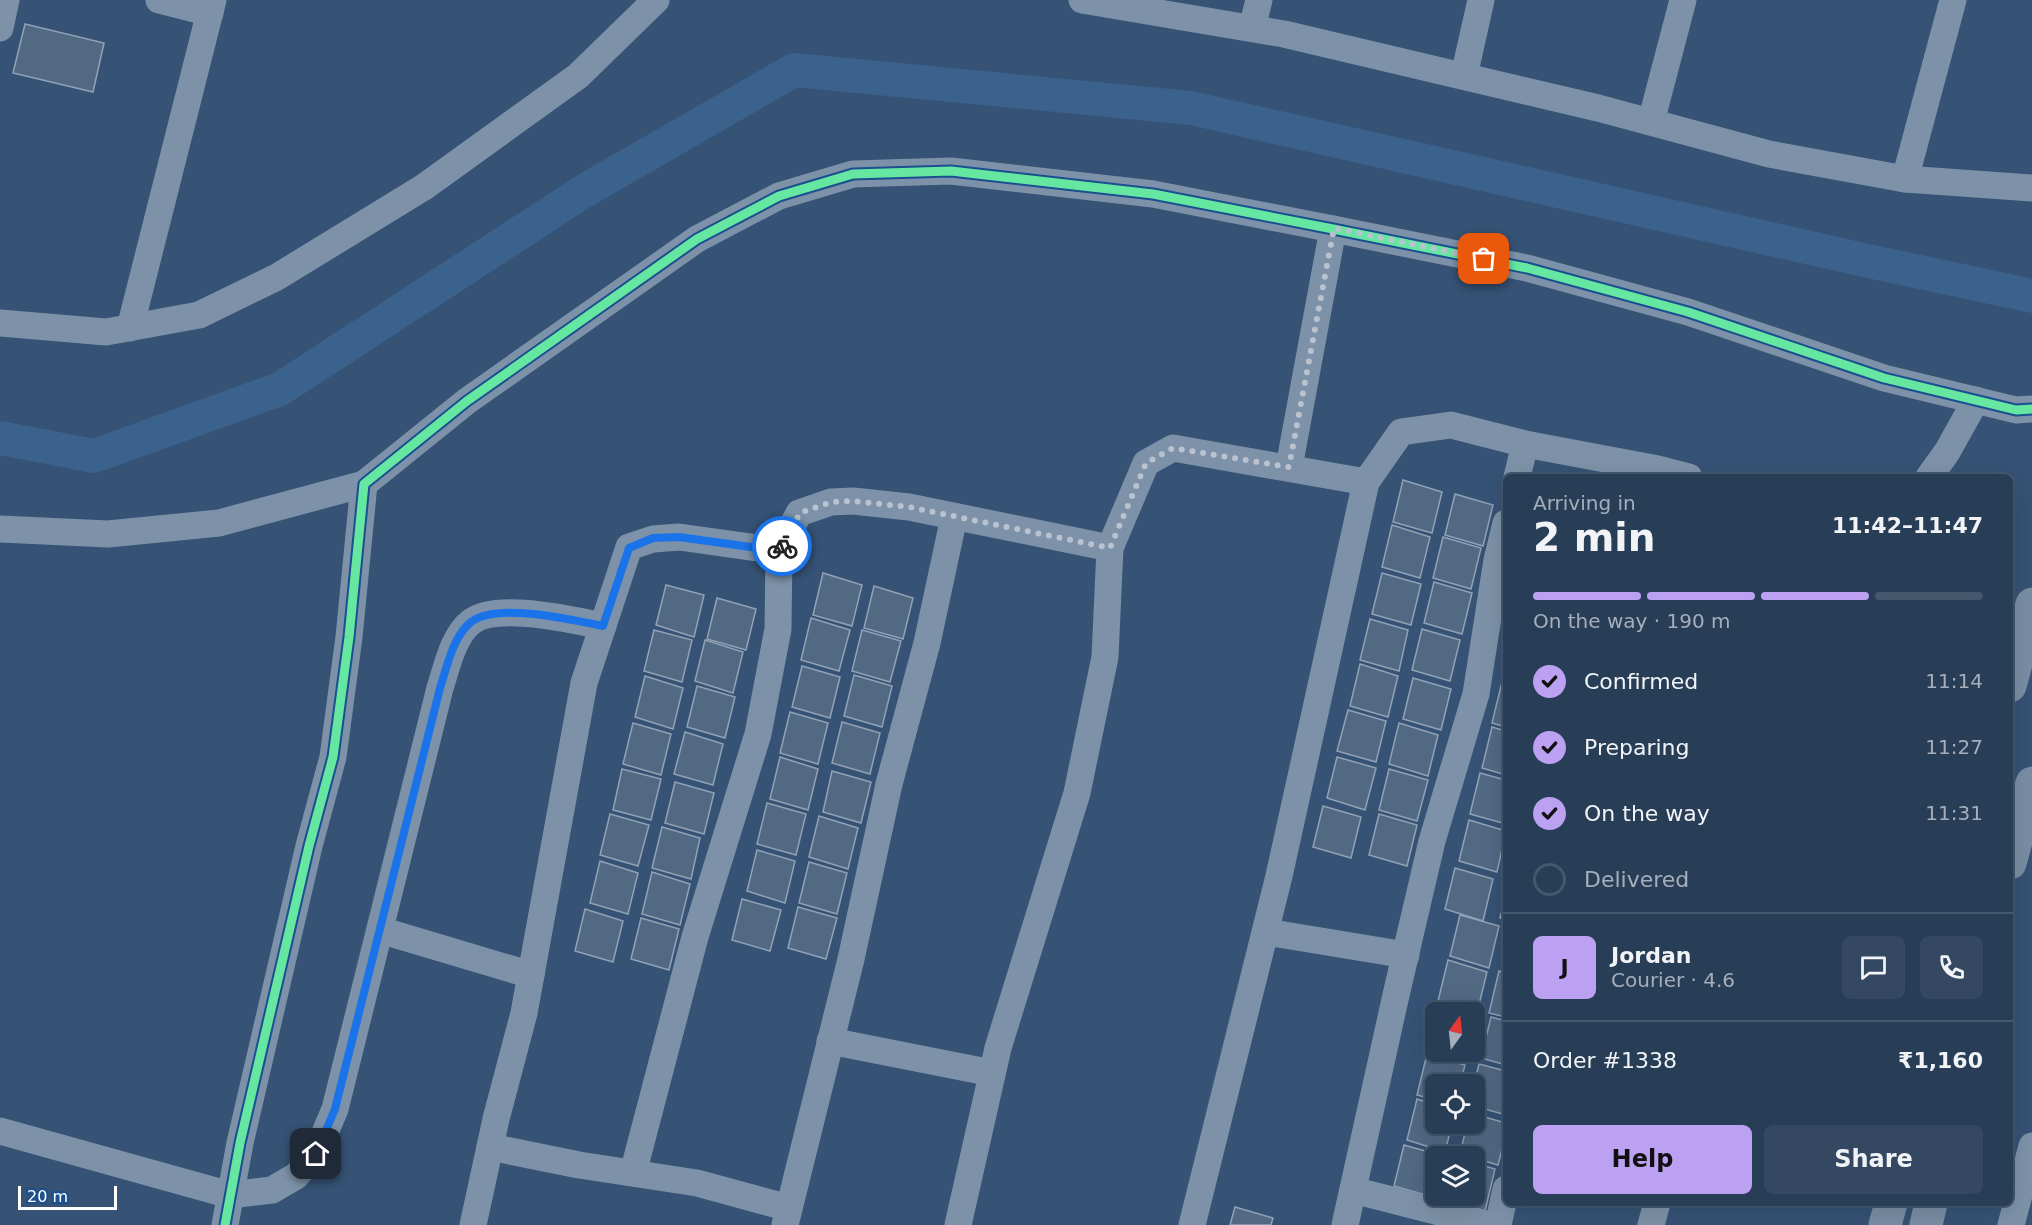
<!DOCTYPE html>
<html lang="en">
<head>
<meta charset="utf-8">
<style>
	:root { --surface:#283e57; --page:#344961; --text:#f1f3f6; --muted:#a5aeba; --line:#44576d; --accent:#bca0f2 }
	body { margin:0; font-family:"DejaVu Sans",sans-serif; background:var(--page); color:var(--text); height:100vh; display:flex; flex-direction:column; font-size:22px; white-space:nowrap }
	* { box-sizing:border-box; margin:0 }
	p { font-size:20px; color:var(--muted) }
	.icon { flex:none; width:33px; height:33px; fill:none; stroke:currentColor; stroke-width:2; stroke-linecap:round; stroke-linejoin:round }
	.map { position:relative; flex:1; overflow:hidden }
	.side { position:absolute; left:1503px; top:474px; width:510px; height:732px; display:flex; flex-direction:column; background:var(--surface); border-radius:9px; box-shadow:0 6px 24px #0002,0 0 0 2px var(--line) }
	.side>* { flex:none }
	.needle { width:39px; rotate:15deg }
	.controls { position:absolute; left:1425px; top:1002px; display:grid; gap:12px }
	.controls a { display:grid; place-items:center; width:60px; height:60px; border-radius:9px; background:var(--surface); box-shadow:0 6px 24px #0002,0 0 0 2px var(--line); font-size:30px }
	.scale { position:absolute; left:18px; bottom:15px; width:99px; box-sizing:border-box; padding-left:6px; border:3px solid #fff; border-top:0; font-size:16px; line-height:21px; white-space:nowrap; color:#fff; -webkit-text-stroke:4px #1b4f8f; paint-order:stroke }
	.pin { position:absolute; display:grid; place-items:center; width:51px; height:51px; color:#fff; margin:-26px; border-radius:12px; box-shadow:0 3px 9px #0006 }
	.courier { position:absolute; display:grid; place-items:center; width:60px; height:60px; margin:-30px; border:4px solid #1a73e8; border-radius:50%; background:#fff; color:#222; box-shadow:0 2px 8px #0007 }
	.overview em { font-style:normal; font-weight:800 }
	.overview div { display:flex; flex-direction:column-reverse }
	.overview { display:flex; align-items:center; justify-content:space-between; height:102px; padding:0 30px }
	h1 { font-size:39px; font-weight:800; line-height:45px }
	.bar { display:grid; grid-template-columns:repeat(4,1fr); gap:9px 6px; align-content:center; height:72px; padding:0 30px }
	.bar i { height:8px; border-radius:4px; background:var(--line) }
	.bar .selected { background:var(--accent) }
	.bar p { grid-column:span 4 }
	.line { display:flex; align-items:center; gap:15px; padding:0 30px; border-top:2px solid var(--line) }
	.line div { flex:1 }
	.round { display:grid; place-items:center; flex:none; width:63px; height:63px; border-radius:9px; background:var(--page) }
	ol { padding:0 30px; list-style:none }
	li { display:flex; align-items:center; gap:18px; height:66px }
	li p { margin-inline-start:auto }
	li .icon { padding:6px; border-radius:50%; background:var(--accent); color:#111; stroke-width:4 }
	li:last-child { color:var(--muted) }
	li i { width:33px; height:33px; border:3px solid var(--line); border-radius:50% }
	.primary-button { display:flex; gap:12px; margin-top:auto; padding:12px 30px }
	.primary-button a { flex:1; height:69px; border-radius:9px; background:var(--accent); color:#111; font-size:24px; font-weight:800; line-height:69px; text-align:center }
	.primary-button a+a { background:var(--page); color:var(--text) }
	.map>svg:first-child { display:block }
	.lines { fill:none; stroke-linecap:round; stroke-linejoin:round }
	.canal { stroke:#3b618d; stroke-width:34 }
	.building { fill:#526984; stroke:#92a2b6; stroke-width:1.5 }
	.street { stroke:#7d92a8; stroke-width:27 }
	.secondary { stroke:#798da4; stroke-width:33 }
	.cycleway-casing { stroke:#1b4f8f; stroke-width:13 }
	.cycleway { stroke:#66e7a1; stroke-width:9 }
	.done { stroke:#b9c2ce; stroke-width:6; stroke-dasharray:0 10.8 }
	.route { stroke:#1a73e8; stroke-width:8 }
</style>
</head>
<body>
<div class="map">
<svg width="2032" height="1225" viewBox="0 0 2032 1225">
	<rect width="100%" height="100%" fill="#365274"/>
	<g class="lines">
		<polyline class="canal" points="0,438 94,456 280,389 584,191 794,70 1191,108 1859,259 2032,296"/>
	</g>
	<g class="building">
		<polygon points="25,24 104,43 93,92 13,73"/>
		<polygon points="1403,480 1442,492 1432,533 1393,522"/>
		<polygon points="1455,494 1493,505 1483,546 1445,535"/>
		<polygon points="1392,525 1430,537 1420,578 1382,567"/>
		<polygon points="1443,537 1481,548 1471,589 1433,578"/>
		<polygon points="823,573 862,585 852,626 813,615"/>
		<polygon points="1382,573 1421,584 1411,625 1372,614"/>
		<polygon points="1434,582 1472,593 1462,634 1424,623"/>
		<polygon points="666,585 704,595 694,637 656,625"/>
		<polygon points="874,586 913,598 903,639 864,628"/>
		<polygon points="717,598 756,609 746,650 707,639"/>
		<polygon points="811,618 850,630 839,671 801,660"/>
		<polygon points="1370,619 1408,630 1399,671 1360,660"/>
		<polygon points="1422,629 1460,640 1450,681 1412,670"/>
		<polygon points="654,630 692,640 682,682 644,671"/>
		<polygon points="862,630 901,641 890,682 852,671"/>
		<polygon points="705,640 743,652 733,693 695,681"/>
		<polygon points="1360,664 1398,676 1388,717 1350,706"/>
		<polygon points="802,666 840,677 830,718 792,707"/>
		<polygon points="854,675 892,686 882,727 844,716"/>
		<polygon points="645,676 683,688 673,729 635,717"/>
		<polygon points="1413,678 1451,689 1441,730 1403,719"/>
		<polygon points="1502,682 1506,683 1506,727 1492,723"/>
		<polygon points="697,686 735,697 725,738 687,727"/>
		<polygon points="1348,710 1386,721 1376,762 1337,751"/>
		<polygon points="790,712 828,723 818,764 780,753"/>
		<polygon points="842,722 880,733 870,774 832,763"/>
		<polygon points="633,723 671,734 661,775 623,764"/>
		<polygon points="1399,723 1438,735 1428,776 1389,764"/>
		<polygon points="1492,727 1506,731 1506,775 1482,768"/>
		<polygon points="685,732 723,744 713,785 674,774"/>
		<polygon points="780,757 818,769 808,810 770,799"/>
		<polygon points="1337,757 1376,768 1365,810 1327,798"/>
		<polygon points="622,769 661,779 651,820 613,810"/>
		<polygon points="1389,769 1428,780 1417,821 1379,810"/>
		<polygon points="832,771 871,782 861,823 823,812"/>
		<polygon points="1480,773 1506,780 1506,824 1470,814"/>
		<polygon points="675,782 714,793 704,834 665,823"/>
		<polygon points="767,803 806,814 796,855 757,844"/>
		<polygon points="1323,806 1361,817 1351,858 1313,847"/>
		<polygon points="610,814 649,825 638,866 600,855"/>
		<polygon points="1379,814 1417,825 1407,866 1369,855"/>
		<polygon points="819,816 858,828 848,869 809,857"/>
		<polygon points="1469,820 1506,831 1497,872 1459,861"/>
		<polygon points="662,827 700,838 691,879 652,868"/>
		<polygon points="757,850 795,861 785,903 747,891"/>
		<polygon points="600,861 638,873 628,914 590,903"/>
		<polygon points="809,862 847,873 837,914 799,903"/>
		<polygon points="1455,868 1493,879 1483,921 1445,909"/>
		<polygon points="652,872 690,884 680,925 642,914"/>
		<polygon points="1506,895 1506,919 1500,918"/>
		<polygon points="742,899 781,910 770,951 732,940"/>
		<polygon points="798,907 837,918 826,959 788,948"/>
		<polygon points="585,909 623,921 613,962 575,951"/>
		<polygon points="1460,915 1499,926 1489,968 1450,956"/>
		<polygon points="641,918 679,929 669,970 631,959"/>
		<polygon points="1448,960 1487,972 1477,1013 1438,1001"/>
		<polygon points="1499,971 1506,973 1506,1017 1489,1013"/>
		<polygon points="1491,1017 1506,1021 1506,1065 1481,1058"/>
		<polygon points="1436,1023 1436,1051 1429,1049"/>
		<polygon points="1439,1052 1469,1052 1467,1060"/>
		<polygon points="1427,1054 1465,1065 1460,1084 1436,1084 1436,1100 1417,1095"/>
		<polygon points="1479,1064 1506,1071 1506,1115 1474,1106 1474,1084"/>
		<polygon points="1417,1099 1436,1105 1436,1124 1452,1124 1445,1152 1407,1140"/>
		<polygon points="1474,1114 1506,1123 1506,1133 1498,1165 1474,1158 1474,1156 1460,1154 1467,1124 1474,1124"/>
		<polygon points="1404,1145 1443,1156 1436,1156 1436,1186 1433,1197 1394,1186"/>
		<polygon points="1474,1163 1495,1169 1485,1211 1446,1199 1447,1196 1474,1196"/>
		<polygon points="1235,1207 1273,1218 1271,1225 1230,1225"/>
	</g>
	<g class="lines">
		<g class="street">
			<polyline points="159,0 210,13"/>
			<polyline points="1082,0 1284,34 1598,108 1769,154 1905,179 2032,188"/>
			<polyline points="0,28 6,0"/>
			<polyline points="1252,28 1259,0"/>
			<polyline points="1464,76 1481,0"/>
			<polyline points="1651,122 1683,0"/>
			<polyline points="1905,179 1953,0"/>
			<polyline points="0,323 106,332 199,315 277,277 424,187 578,76 656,0"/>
			<polyline points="130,328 213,0"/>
			<polyline points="1289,467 1333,229"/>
			<polyline points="1517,477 1525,444"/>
			<polyline points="1929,477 1947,452 1976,400"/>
			<polyline points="0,529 108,534 219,523 364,484"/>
			<polyline points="380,930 531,975"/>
			<polyline points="1266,932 1406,955"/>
			<polyline points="830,1041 992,1073"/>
			<path d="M0 1131 230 1195 272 1190 296 1176 316 1154 335 1109 440 688C447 667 453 636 471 622 497 602 572 620 603 626"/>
			<polyline points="490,1147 579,1165 697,1183 789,1208"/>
			<polyline points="633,1173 695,937 758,734 778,629 779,551"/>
			<polyline points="1353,1190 1490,1225"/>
			<polyline points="225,1225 240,1143 309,846 333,757 349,637 364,484 467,401 697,239 779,196 853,174 951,171 1153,194 1333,229 1527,268 1688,312 1884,378 2016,410 2032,409"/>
			<polyline points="473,1225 496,1119 524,1013 584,683 629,547 653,539 679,537 779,551 799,513 831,502 853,501 909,507 1110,548 1146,463 1173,448 1366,482 1401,432 1451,425 1525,444 1658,469 1689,477"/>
			<polyline points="785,1225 851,959 889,784 927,643 954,517"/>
			<polyline points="958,1225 998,1048 1077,793 1105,657 1110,548"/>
			<polyline points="1192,1225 1279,876 1366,482"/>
			<polyline points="1345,1225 1396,995 1432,841 1476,694 1497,560 1506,523"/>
			<polyline points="1498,1225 1506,1189"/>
			<polyline points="1651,1225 1657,1203"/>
			<polyline points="2011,1225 2032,1146"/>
		</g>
		<g class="secondary">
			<polyline points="2010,686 2032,604"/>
			<polyline points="2010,863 2032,783"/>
			<polyline points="1885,1225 1891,1203"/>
			<polyline points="1926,1225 1931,1203"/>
		</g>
		<defs>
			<polyline id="cycleway" points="225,1225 240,1143 309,846 333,757 349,637 364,484 467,401 697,239 779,196 853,174 951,171 1153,194 1333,229 1527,268 1688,312 1884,378 2016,410 2032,409"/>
		</defs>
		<use href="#cycleway" class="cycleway-casing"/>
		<use href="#cycleway" class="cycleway"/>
	</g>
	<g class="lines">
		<polyline class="done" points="782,546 800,513 831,502 853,501 909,507 1110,548 1146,463 1173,448 1289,467 1334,228 1484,259"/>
		<path class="route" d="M316 1154 335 1109 440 688C447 667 453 636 471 622 497 602 572 620 603 626L629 548 653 538 679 537 779 551 782 546"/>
	</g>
</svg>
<div class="controls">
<a><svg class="needle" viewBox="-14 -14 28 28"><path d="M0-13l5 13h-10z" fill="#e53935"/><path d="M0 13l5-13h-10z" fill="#a5aeba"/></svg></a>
<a><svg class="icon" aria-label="locate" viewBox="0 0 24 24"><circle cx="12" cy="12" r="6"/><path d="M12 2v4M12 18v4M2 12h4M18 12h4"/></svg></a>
<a><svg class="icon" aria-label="layers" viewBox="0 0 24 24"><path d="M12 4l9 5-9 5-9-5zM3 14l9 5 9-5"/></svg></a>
</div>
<div class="scale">20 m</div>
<div class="pin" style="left:1484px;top:259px;background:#ea580c"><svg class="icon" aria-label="bag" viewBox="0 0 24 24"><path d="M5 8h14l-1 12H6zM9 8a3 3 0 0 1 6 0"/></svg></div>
<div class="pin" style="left:316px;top:1154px;background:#1f2937"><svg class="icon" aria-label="home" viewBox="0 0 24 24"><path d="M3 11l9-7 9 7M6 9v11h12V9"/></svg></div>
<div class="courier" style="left:782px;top:546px"><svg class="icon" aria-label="bike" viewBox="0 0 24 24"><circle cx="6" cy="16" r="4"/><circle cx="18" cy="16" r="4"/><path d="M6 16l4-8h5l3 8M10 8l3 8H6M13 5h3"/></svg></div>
<section class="side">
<div class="overview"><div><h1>2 min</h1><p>Arriving in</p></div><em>11:42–11:47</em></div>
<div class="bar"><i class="selected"></i><i class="selected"></i><i class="selected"></i><i></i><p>On the way · 190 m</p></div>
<ol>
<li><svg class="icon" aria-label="check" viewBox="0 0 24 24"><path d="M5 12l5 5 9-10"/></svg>Confirmed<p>11:14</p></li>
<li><svg class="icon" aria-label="check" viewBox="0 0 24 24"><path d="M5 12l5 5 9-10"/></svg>Preparing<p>11:27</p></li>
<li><svg class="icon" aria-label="check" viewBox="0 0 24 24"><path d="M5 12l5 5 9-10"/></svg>On the way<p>11:31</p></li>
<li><i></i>Delivered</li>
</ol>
<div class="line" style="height:108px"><b class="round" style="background:var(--accent);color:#111">J</b><div><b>Jordan</b><p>Courier · 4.6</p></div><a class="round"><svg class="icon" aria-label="chat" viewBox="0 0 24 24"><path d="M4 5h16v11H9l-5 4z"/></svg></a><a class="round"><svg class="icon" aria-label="phone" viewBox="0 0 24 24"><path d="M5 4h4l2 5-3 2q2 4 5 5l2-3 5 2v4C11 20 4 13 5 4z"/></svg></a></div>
<div class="line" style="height:78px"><div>Order #1338</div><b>₹1,160</b></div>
<div class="primary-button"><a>Help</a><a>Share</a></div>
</section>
</div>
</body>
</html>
